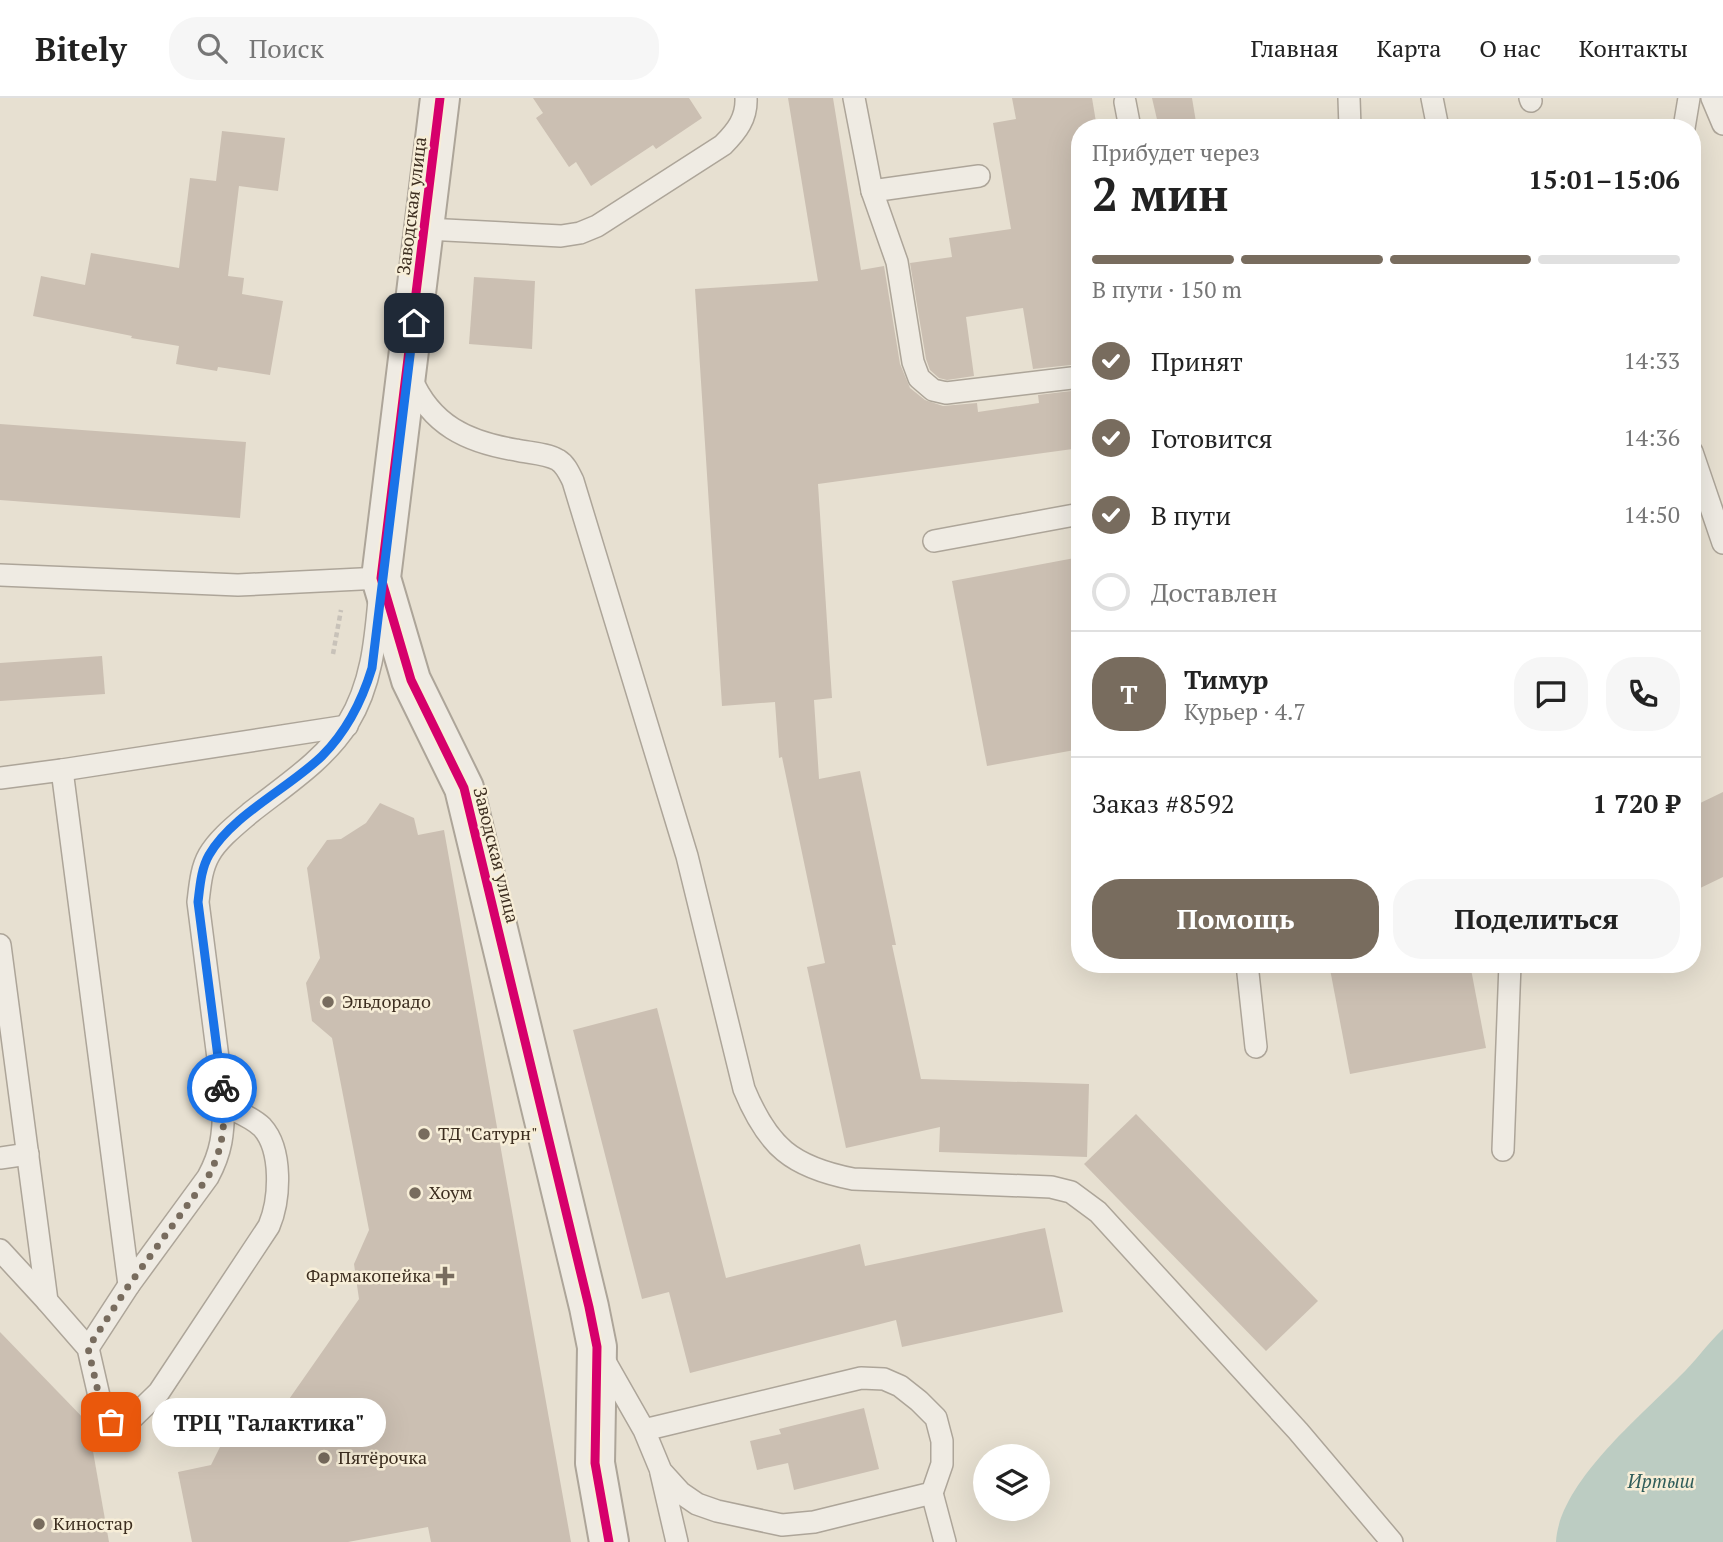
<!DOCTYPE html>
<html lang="ru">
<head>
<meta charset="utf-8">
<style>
	:root { --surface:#fff; --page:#f6f6f6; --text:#222; --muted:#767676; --line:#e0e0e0; --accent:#786c5e }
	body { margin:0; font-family:"PT Serif",serif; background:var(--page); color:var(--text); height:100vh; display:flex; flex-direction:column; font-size:26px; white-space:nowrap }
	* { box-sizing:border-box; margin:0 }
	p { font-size:23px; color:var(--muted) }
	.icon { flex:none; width:38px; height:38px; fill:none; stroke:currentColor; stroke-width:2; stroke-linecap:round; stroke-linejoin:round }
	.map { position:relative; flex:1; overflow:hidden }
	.sheet { position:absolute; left:1071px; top:21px; width:630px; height:854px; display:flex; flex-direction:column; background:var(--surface); border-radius:28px; box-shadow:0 7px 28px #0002 }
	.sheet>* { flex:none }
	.tools { position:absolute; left:973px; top:1346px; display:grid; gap:14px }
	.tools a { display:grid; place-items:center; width:77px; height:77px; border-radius:50%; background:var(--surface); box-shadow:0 7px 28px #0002; font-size:35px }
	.pin { position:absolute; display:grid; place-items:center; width:60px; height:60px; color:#fff; margin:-30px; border-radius:14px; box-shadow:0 4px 10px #0006 }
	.courier { position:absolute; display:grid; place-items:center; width:70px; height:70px; margin:-35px; border:5px solid #1a73e8; border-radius:50%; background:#fff; color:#222; box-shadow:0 2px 9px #0007 }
	.bubble { position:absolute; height:49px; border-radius:24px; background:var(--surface); box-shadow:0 7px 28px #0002; font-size:23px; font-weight:800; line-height:49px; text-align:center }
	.headline em { font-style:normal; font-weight:800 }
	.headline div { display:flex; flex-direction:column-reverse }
	.headline { display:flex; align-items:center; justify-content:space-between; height:119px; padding:0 21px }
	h1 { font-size:46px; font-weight:800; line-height:52px }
	.bar { display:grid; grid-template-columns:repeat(4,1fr); gap:10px 7px; align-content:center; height:84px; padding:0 21px }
	.bar i { height:9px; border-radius:5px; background:var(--line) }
	.bar .current { background:var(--accent) }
	.bar p { grid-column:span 4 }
	.line { display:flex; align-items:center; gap:18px; padding:0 21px; border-top:2px solid var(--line) }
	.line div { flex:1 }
	.round { display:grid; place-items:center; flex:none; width:74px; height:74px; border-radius:28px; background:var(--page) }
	ol { padding:0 21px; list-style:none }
	li { display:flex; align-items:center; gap:21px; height:77px }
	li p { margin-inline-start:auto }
	li .icon { padding:7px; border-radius:50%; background:var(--accent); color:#fff; stroke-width:4 }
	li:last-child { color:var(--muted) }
	li i { width:38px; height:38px; border:4px solid var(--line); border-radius:50% }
	.primary-button { display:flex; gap:14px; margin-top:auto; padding:14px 21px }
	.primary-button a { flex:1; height:80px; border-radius:28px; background:var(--accent); color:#fff; font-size:28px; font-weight:800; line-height:80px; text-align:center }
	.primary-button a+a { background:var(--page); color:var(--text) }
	header { display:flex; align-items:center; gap:42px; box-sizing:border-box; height:98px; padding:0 35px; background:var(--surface); border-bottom:2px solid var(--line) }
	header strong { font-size:33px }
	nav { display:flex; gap:38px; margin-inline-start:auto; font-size:24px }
	.search { width:490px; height:63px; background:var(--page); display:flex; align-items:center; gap:18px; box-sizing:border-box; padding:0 24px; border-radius:28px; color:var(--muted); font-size:26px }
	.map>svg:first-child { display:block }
	.water { fill:#bcccc2 }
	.building { fill:#cbbfb2 }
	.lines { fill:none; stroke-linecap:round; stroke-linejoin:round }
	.lane-casing { stroke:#ada599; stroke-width:24 }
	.street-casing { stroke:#ada599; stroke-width:42 }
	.path { stroke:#c8c2b9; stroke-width:4.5; stroke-dasharray:5 3.5; stroke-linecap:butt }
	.lane { stroke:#efebe3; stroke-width:21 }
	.street { stroke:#efebe3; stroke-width:38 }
	.cycleway-casing { stroke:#f7eed8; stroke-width:13 }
	.cycleway { stroke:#d6006c; stroke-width:9 }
	.done { stroke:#786c5e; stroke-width:7; stroke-dasharray:0 12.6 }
	.route { stroke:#1a73e8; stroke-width:9 }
	.poi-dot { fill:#786c5e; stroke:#f7eed8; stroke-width:2.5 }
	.labels { text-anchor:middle; stroke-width:5; stroke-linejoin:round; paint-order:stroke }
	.street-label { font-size:18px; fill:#3d2e20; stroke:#f7eed8 }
	.poi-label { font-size:18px; fill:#3d2e20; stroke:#f7eed8; text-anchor:start }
	.water-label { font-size:19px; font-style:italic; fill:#2f5d5a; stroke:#f7eed8 }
</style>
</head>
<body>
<header>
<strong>Bitely</strong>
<div class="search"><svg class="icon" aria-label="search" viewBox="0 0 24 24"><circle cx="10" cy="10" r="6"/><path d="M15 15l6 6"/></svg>Поиск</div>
<nav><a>Главная</a><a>Карта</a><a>О нас</a><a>Контакты</a></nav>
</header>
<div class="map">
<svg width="1723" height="1444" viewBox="0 0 1723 1444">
	<rect width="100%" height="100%" fill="#e7e0d1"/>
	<path class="water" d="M1723 1231V1444H1556C1559 1385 1640 1319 1679 1279 1695 1264 1707 1246 1723 1231Z"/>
	<g class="building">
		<polygon points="533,0 689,0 702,20 656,51 653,47 591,88 576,64 569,69 536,20 543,15"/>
		<polygon points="788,0 833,0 861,172 884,168 900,266 910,290 925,302 943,308 977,305 978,314 1039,305 1038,297 1080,292 1080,350 818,386 832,600 814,602 819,681 860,673 896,847 892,847 921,981 1089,986 1087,1059 939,1054 940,1029 846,1050 807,869 825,865 782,659 779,660 775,604 722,608 695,191 818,183"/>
		<polygon points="1012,0 1092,0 1097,30 1080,30 1080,266 1033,271 1023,210 966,219 974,278 947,282 939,280 930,272 926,261 910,165 952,159 949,140 1011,131 993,25 1016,21"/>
		<polygon points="1152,0 1192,0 1197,30 1159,30"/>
		<polygon points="222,33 285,40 278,93 239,88 228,178 244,180 242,196 283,203 270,277 218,269 217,273 176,266 179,248 131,240 132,238 33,218 41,178 85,187 91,155 179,170 190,80 216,83"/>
		<polygon points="474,179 535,183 532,251 469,246"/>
		<polygon points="0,326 246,344 240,420 0,402"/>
		<polygon points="1080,459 1080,651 987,668 952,483"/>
		<polygon points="102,558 105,596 0,603 0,565"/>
		<polygon points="1723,694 1723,779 1692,794 1692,709"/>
		<polygon points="380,705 414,720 418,737 444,732 571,1444 431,1444 428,1429 348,1444 192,1444 178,1374 211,1367 223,1343 264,1337 359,1201 354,1166 369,1132 332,940 312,923 306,885 320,860 307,770 327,742 341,741 366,725"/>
		<polygon points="1329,866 1470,866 1486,950 1350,976"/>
		<polygon points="657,910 726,1180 860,1146 865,1168 1045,1130 1063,1214 902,1249 896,1222 690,1275 669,1194 642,1201 573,932"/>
		<polygon points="1136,1016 1318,1203 1266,1253 1084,1066"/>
		<polygon points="0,1234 88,1325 109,1444 0,1444"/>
		<polygon points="864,1310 879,1371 794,1392 788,1365 757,1372 750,1343 781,1336 779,1331"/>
	</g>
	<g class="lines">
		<defs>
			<g id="lane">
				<polyline points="854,0 872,93 897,164 913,264 919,280 933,292 946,295 1080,279"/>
				<polyline points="1349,0 1350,30"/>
				<polyline points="1432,0 1438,30"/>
				<polyline points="1530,0 1531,3"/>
				<polyline points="1712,0 1723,26"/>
				<polyline points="1125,4 1130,30"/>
				<polyline points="1684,30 1689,0"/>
				<polyline points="872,93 979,78"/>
				<path d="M426 131 561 138 580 135 597 128 723 47C737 33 747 20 746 0"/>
				<path d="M411 280C431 327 467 344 516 352 529 355 546 355 558 362 566 367 569 375 573 383L687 758 744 991C768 1049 792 1069 853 1081L1051 1089 1071 1094 1098 1114 1298 1333 1392 1444"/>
				<polyline points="1692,354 1723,445"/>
				<polyline points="934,443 1080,416"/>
				<path d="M0 477 238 487 381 480C376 531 375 581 348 625 325 662 284 688 250 715 236 727 218 741 209 757 201 771 200 788 198 804L224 1007C237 1014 252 1019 262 1029 283 1052 280 1102 269 1128L159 1294 121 1331 111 1324 102 1311 88 1250 47 1203 0 847"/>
				<polyline points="62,672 129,1187"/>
				<polyline points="0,680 62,672 347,628"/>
				<polyline points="1247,866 1256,949"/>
				<polyline points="1503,1052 1510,866"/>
				<polyline points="0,1060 28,1056"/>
				<polyline points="0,1152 47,1203"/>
				<path d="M88 1250 129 1187 208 1079C222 1053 223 1036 224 1007"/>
				<polyline points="603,1260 644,1332 861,1280 884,1281 900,1288 919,1303 936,1320 942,1343 942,1366 932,1395 814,1424 782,1427 717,1413 697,1406 681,1395 661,1373 644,1332"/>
				<polyline points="661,1375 677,1444"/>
				<polyline points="932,1395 945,1444"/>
			</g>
			<polyline id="street" points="440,0 381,480 411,582 464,690 589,1209 597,1249 595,1365 609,1444"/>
		</defs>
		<use href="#lane" class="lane-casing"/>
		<use href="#street" class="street-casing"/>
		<polyline class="path" points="333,556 341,512"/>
		<use href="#lane" class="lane"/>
		<use href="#street" class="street"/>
		<defs>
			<polyline id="cycleway" points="440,0 381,480 411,582 464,690 589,1209 597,1249 595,1365 609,1444"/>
		</defs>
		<use href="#cycleway" class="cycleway-casing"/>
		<use href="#cycleway" class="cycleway"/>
	</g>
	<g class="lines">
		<path class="done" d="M111 1324 102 1311 88 1250 129 1187 208 1079C224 1049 226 1023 222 990"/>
		<path class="route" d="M222 990 198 804C200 788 201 771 209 757 232 717 289 690 322 658 347 633 362 603 372 570L414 225"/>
	</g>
	<g class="poi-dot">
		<circle cx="328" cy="904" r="7"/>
		<circle cx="424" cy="1036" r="7"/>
		<circle cx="415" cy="1095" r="7"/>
		<path d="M441.5 1167.5h7v7h7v7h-7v7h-7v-7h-7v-7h7z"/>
		<circle cx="324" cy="1360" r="7"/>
		<circle cx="39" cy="1426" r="7"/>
	</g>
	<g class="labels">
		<g class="street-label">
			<text transform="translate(412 108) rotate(-83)" y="6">Заводская улица</text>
			<text transform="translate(496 757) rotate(76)" y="6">Заводская улица</text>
		</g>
		<g class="poi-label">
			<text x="342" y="910">Эльдорадо</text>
			<text x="438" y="1042">ТД "Сатурн"</text>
			<text x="429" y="1101">Хоум</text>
			<text x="431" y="1184" text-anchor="end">Фармакопейка</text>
			<text x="338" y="1366">Пятёрочка</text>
			<text x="53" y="1432">Киностар</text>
		</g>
		<g class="water-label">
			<text x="1661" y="1390">Иртыш</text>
		</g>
	</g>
</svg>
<div class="tools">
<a><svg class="icon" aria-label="layers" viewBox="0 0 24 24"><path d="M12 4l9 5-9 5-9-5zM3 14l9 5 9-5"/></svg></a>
</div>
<div class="pin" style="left:111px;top:1324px;background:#ea580c"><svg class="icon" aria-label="bag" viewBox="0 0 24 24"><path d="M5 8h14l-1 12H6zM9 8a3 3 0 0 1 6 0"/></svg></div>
<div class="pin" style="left:414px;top:225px;background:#1f2937"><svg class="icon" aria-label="home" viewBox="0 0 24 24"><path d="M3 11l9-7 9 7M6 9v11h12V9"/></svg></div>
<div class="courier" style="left:222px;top:990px"><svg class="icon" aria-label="bike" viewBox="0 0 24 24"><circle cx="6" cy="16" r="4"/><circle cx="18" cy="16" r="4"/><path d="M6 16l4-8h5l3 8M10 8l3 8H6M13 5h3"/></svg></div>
<div class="bubble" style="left:152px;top:1300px;width:234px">ТРЦ &quot;Галактика&quot;</div>
<section class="sheet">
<div class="headline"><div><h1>2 мин</h1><p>Прибудет через</p></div><em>15:01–15:06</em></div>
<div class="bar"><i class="current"></i><i class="current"></i><i class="current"></i><i></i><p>В пути · 150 m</p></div>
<ol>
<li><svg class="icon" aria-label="check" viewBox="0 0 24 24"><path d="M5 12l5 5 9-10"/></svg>Принят<p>14:33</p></li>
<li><svg class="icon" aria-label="check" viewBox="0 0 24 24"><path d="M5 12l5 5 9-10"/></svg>Готовится<p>14:36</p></li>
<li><svg class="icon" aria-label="check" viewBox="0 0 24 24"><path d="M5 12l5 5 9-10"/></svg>В пути<p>14:50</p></li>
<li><i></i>Доставлен</li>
</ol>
<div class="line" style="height:126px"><b class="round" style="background:var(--accent);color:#fff">Т</b><div><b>Тимур</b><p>Курьер · 4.7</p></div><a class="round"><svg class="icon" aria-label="chat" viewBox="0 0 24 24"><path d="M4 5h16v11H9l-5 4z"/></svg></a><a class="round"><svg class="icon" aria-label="phone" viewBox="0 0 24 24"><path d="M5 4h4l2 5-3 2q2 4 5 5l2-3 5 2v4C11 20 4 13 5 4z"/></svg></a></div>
<div class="line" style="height:91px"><div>Заказ #8592</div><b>1 720 ₽</b></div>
<div class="primary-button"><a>Помощь</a><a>Поделиться</a></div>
</section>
</div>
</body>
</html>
